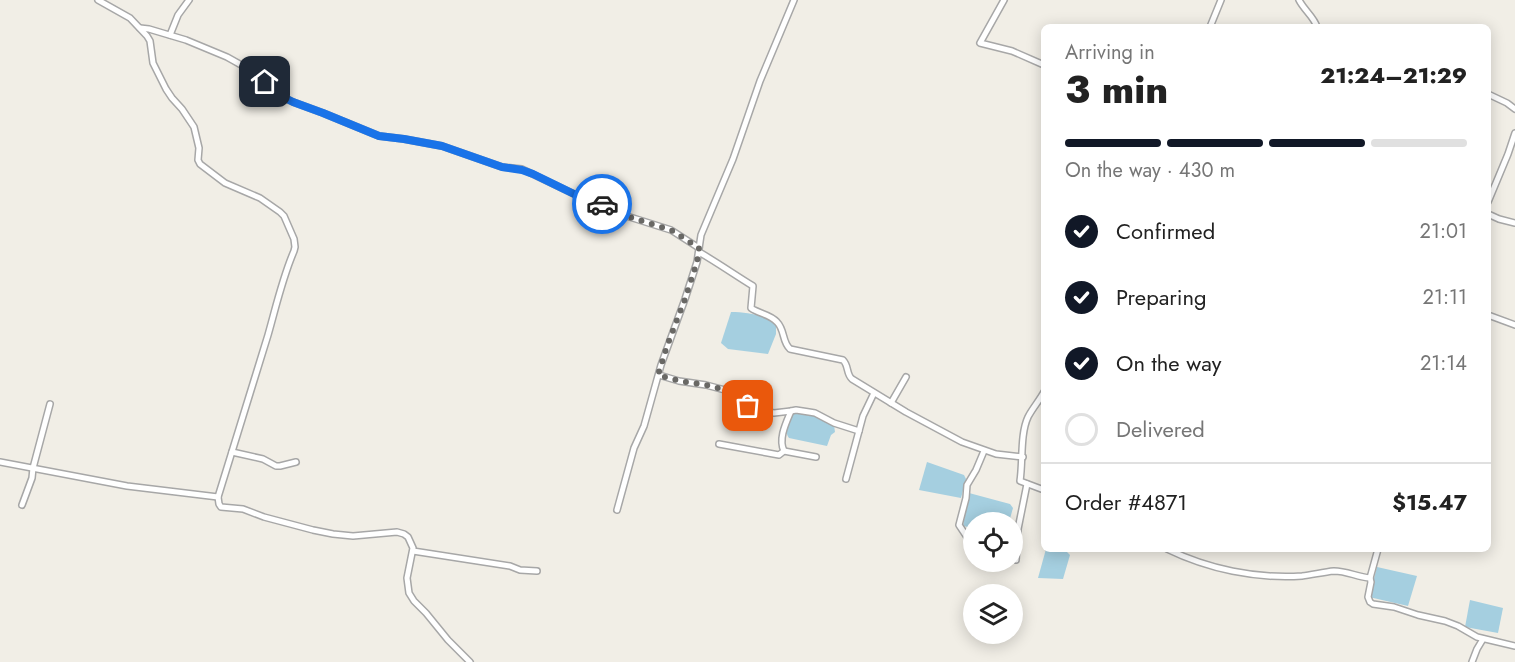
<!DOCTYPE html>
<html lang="en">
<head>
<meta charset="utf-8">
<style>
	:root { --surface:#fff; --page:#f2f2f2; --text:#222; --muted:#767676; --line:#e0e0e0; --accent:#111827 }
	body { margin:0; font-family:Jost,sans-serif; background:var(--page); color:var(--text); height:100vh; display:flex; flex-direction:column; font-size:22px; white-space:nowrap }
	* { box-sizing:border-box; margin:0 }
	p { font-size:20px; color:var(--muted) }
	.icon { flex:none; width:33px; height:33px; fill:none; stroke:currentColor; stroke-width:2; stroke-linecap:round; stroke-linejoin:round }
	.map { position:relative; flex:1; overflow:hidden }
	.panel { position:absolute; left:1041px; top:24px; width:450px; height:528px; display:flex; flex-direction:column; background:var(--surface); border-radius:9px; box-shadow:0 3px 15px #0003 }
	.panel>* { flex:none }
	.controls { position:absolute; left:963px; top:512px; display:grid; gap:12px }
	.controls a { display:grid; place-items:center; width:60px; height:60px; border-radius:50%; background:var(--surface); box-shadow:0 3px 15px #0003; font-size:30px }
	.pin { position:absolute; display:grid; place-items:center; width:51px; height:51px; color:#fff; margin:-26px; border-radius:12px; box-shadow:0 3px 9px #0006 }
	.courier { position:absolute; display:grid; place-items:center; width:60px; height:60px; margin:-30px; border:4px solid #1a73e8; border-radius:50%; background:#fff; color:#222; box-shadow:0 2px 8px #0007 }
	.overview em { font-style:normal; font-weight:800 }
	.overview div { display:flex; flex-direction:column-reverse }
	.overview { display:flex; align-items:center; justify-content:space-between; height:102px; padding:0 24px }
	h1 { font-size:39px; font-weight:800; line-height:45px }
	.bar { display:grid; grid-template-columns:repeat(4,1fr); gap:9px 6px; align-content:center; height:72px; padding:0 24px }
	.bar i { height:8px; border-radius:4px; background:var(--line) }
	.bar .on { background:var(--accent) }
	.bar p { grid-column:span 4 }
	.line { display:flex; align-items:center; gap:15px; padding:0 24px; border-top:2px solid var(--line) }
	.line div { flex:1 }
	ol { padding:0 24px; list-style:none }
	li { display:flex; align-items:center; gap:18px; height:66px }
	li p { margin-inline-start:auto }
	li .icon { padding:6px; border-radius:50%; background:var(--accent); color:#fff; stroke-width:4 }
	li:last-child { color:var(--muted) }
	li i { width:33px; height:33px; border:3px solid var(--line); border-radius:50% }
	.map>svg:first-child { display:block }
	.water { fill:#a5cfe0 }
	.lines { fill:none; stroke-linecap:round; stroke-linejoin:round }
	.minor-casing { stroke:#a7a7a7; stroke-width:8 }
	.minor { stroke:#fff; stroke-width:5 }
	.done { stroke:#696865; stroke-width:6; stroke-dasharray:0 10.8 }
	.route { stroke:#1a73e8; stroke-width:8 }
</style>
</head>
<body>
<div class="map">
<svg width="1515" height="662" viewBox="0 0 1515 662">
	<rect width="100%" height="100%" fill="#f1eee6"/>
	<g class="water">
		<path d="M731 312C747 312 763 315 776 324V334L768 354 728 349 721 343Z"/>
		<path d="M794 412 814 414 834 425 835 432 831 435 827 446 789 438C783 430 790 420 794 412Z"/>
		<polygon points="927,462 964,475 966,479 961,498 919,490"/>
		<polygon points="969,493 1010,504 1013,508 1009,522 974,522 973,528 963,526"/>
		<polygon points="1046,549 1066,551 1070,555 1063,579 1038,578"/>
		<polygon points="1377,567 1417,576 1408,606 1369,597"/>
		<polygon points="1470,600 1503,608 1498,633 1465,627"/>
	</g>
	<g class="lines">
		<defs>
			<g id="minor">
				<path d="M98 0 130 18 147 36 150 41 153 63 166 89 172 98 182 109 194 127 199 148 198 160 200 164 225 183 260 198 280 212 284 216 294 239 295 247 294 251C282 279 276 307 268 335 251 389 235 443 218 497L219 504 221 507 243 509 264 517 313 530 333 534 353 536 397 532 404 534 408 537 413 548 407 578 409 593 414 601 426 613 448 640 470 662"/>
				<polyline points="1004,0 980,43 1012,51 1044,65"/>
				<path d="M1299 0C1304 10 1314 17 1317 27"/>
				<polyline points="1210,27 1221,0"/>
				<polyline points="140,28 149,29 186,40 227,57 252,71 281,96 293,102 323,113 379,136 404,139 442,146 502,167 522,169 574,194 598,201 614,212 671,230 699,248"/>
				<polyline points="170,35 178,15 189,0"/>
				<polyline points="1488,94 1507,103 1515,109"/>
				<polyline points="1488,202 1508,154 1515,133"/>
				<polyline points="1488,214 1499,219 1515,223"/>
				<path d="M699 252C718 263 735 275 753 286L751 308C759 314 770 314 777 322 785 330 782 342 790 349L843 360C849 366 846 374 852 379L906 412 962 442 996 454 1023 457"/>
				<polyline points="1488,315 1515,325"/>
				<polyline points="659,375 679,381 706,385 725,390 748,407 753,409 774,413 791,411 796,410 809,412 815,413 834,423 859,431"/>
				<path d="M1044 392C1039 401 1032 409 1028 417 1020 434 1023 462 1020 481L1044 490"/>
				<polyline points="891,403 906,377"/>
				<polyline points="719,444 779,455 784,451 816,457"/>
				<path d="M784 451C778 439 786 423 791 411"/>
				<polyline points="232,452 263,459 276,466 280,466 296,462"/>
				<polyline points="0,462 127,486 218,497"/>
				<polyline points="846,479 863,416 874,393"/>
				<polyline points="22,505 32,478 33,468 50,404"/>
				<polyline points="617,510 634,448 644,426 661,365 685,299 697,262 701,235 733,159 760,81 794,0"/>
				<polyline points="967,537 959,525 966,498 967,485 976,470 984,451"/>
				<path d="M1167 549C1208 569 1256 579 1302 576 1312 575 1323 572 1334 571 1347 571 1357 577 1370 578L1371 582 1368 597 1370 602 1373 604 1394 607 1418 615 1445 621 1458 626 1477 637 1515 646"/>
				<polyline points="413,551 510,566 520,570 537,571"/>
				<polyline points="1016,560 1018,529 1027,484"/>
				<polyline points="1370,578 1378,549"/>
				<polyline points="1472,662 1477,649 1483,639"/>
			</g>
		</defs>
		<use href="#minor" class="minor-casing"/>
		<use href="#minor" class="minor"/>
	</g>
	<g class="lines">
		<polyline class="done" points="602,204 614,212 671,230 699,248 697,262 685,299 667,346 658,375 680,381 706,385 725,390 748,406"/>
		<polyline class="route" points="265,82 281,96 293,102 323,113 379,136 404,139 442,146 502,167 522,170 533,174 574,194 589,198 602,204"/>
	</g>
</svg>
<div class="controls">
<a><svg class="icon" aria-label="locate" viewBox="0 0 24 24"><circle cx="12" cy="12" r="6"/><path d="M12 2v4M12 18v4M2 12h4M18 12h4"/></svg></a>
<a><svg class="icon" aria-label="layers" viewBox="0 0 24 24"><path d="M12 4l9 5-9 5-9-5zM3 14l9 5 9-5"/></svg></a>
</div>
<div class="pin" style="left:748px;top:406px;background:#ea580c"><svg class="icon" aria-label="bag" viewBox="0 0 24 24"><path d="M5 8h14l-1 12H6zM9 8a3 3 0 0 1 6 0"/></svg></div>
<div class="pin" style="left:265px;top:82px;background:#1f2937"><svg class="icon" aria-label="home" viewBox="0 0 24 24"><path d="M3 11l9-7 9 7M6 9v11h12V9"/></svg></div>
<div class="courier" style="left:602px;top:204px"><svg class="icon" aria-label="car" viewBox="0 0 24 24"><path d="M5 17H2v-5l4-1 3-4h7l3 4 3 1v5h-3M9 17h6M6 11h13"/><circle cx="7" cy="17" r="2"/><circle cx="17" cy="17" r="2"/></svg></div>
<section class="panel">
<div class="overview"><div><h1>3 min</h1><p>Arriving in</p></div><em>21:24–21:29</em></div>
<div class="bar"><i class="on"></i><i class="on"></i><i class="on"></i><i></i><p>On the way · 430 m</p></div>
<ol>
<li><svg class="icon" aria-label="check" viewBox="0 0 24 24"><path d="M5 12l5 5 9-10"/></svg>Confirmed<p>21:01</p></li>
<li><svg class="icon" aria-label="check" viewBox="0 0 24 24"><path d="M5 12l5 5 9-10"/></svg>Preparing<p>21:11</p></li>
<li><svg class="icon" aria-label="check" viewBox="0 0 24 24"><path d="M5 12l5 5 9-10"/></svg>On the way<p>21:14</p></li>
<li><i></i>Delivered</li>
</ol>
<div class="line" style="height:78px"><div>Order #4871</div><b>$15.47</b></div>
</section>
</div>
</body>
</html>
